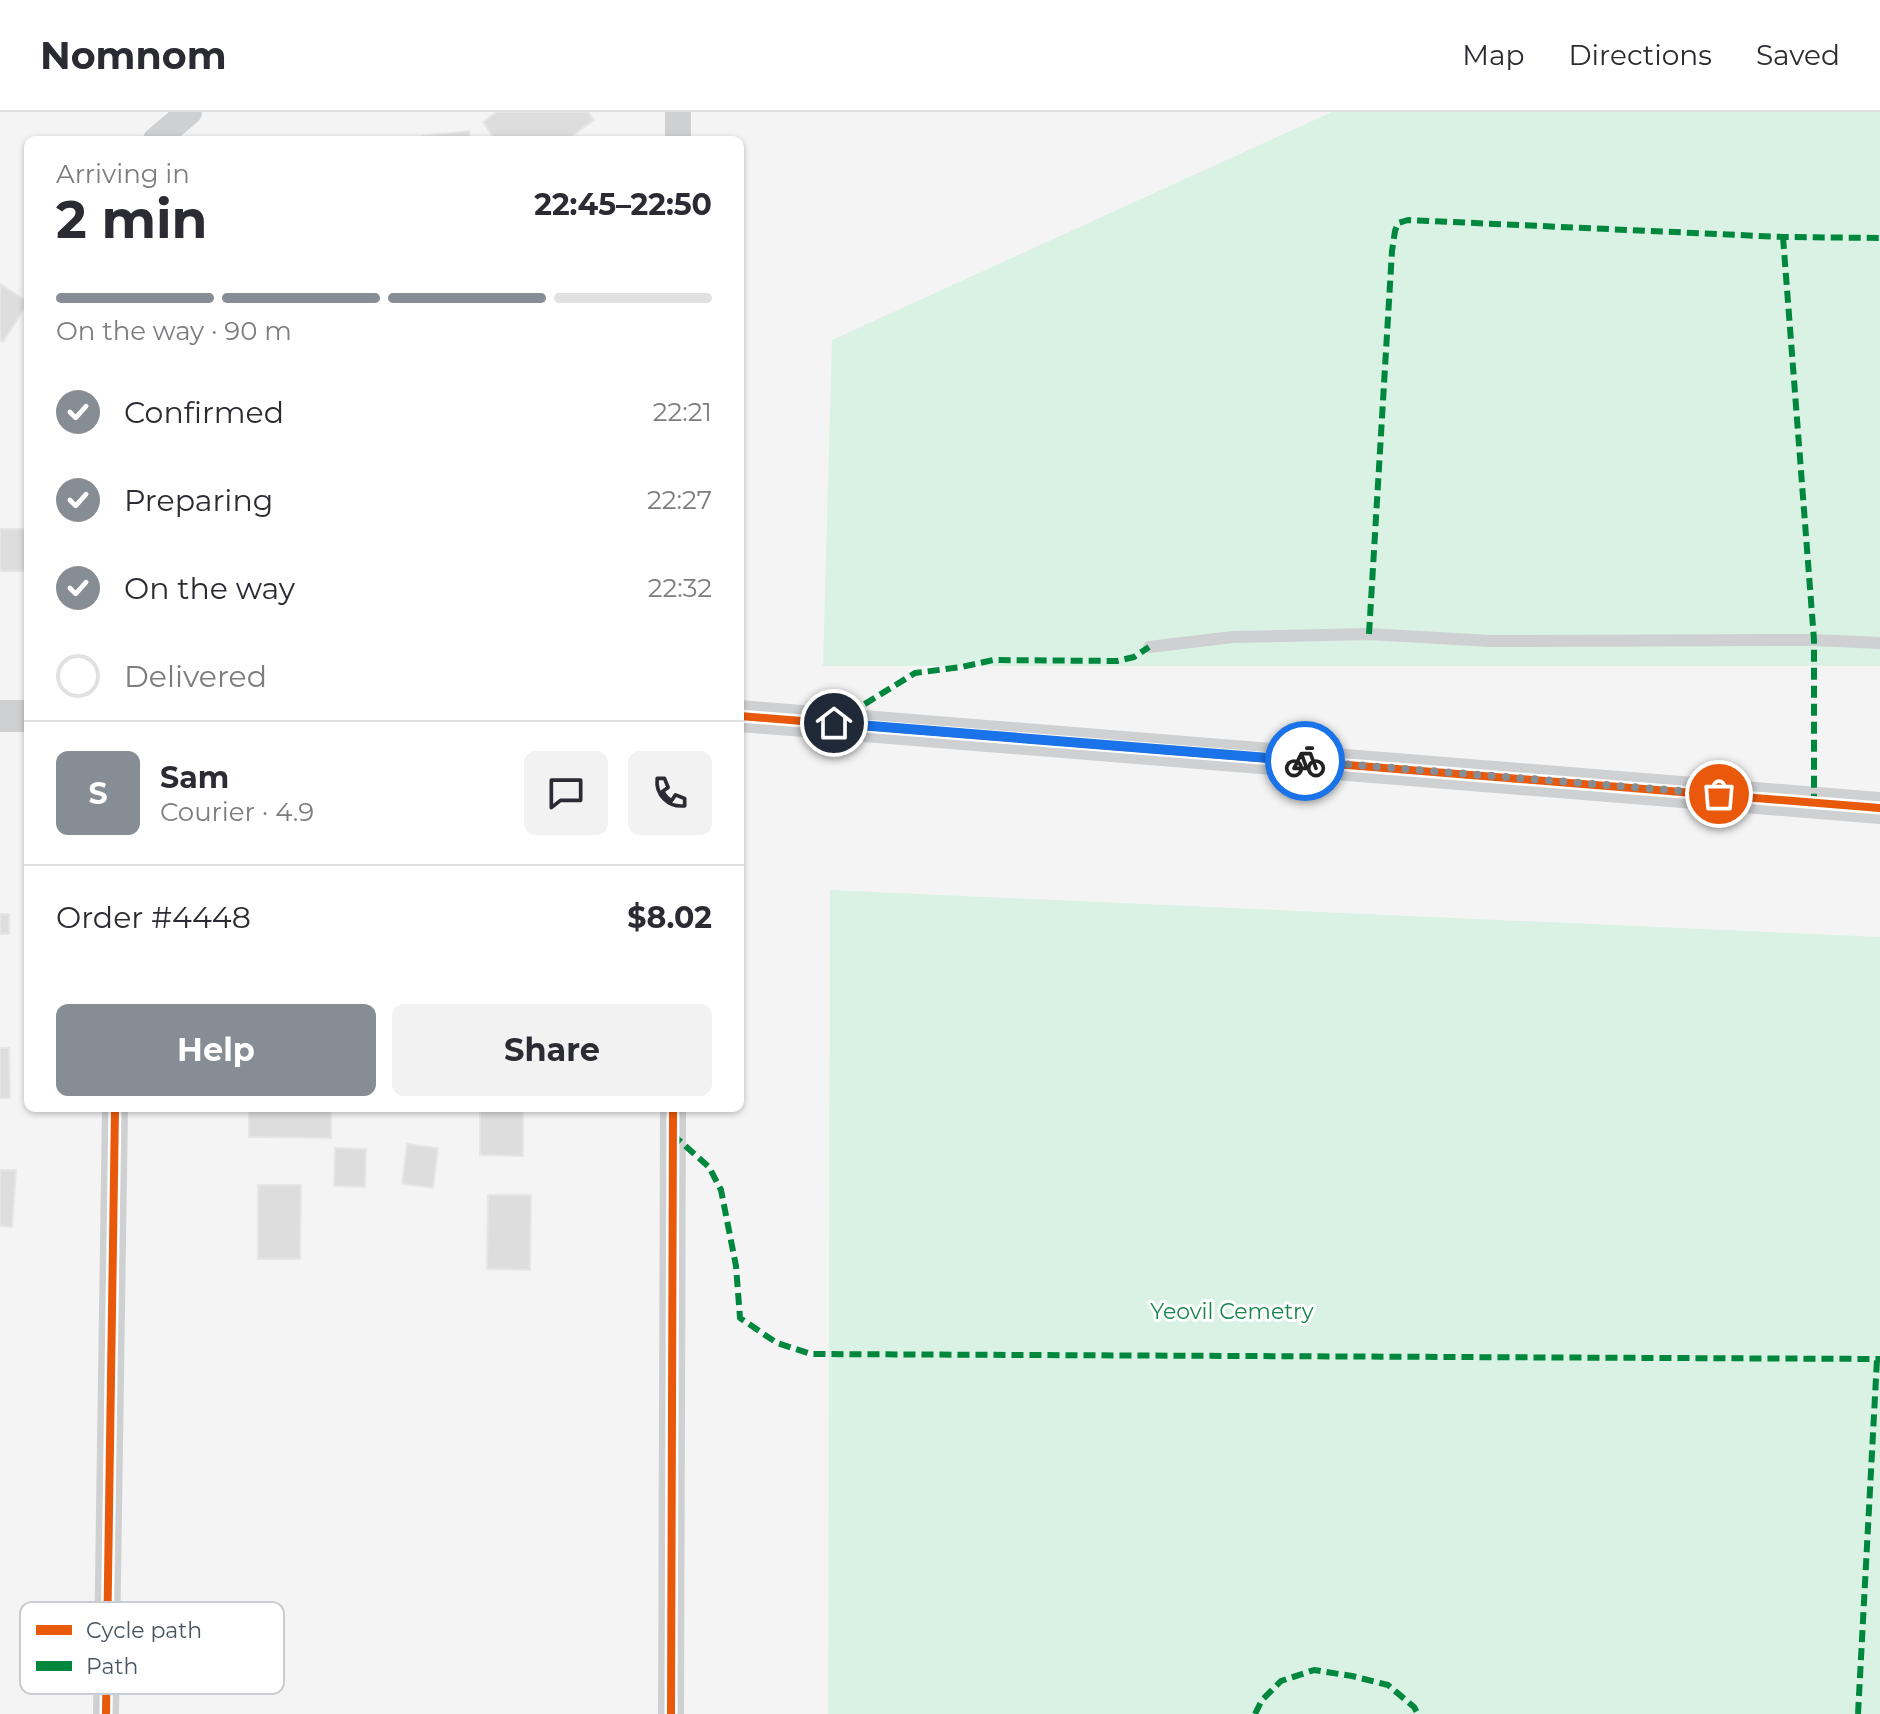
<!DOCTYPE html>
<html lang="en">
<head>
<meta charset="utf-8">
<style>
	:root { --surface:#fff; --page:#f2f2f3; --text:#2b2b33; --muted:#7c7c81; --line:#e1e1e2; --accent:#868d94 }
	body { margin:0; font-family:Montserrat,sans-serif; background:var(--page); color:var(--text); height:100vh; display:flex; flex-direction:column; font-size:30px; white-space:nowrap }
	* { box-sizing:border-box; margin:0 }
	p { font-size:26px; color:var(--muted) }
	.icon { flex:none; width:44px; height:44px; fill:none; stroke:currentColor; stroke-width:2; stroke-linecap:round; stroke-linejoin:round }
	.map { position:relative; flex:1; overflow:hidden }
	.drawer { position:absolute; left:24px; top:24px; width:720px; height:976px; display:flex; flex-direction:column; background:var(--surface); border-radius:12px; box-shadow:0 2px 6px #0004 }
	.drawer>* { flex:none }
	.pin { position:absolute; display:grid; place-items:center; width:68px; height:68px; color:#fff; margin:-34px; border:4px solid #fff; border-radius:50%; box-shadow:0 2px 8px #0007 }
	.courier { position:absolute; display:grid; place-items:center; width:80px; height:80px; margin:-40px; border:6px solid #1a73e8; border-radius:50%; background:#fff; color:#222; box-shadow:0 2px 10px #0007 }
	.head em { font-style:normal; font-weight:700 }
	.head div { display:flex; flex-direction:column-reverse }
	.head { display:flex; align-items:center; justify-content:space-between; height:136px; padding:0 32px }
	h1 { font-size:52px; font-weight:700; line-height:60px }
	.bar { display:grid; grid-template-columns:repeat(4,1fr); gap:12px 8px; align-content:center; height:96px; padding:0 32px }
	.bar i { height:10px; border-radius:6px; background:var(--line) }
	.bar .current { background:var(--accent) }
	.bar p { grid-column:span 4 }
	.line { display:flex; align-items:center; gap:20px; padding:0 32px; border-top:2px solid var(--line) }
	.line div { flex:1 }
	.round { display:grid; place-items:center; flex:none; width:84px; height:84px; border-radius:12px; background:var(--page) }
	ol { padding:0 32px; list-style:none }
	li { display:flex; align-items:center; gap:24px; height:88px }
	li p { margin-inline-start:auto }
	li .icon { padding:8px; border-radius:50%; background:var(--accent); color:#fff; stroke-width:4 }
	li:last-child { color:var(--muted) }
	li i { width:44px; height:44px; border:4px solid var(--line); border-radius:50% }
	.button { display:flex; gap:16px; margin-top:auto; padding:16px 32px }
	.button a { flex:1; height:92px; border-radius:12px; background:var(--accent); color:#fff; font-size:32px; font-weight:700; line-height:92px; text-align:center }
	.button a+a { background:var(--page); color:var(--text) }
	header { display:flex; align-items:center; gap:48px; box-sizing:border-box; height:112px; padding:0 40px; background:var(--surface); border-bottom:2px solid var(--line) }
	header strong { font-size:38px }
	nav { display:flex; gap:44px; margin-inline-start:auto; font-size:28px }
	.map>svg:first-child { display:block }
	.green { fill:#d9f2e3 }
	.building { fill:#ddddde; stroke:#e5e6e7; stroke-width:2 }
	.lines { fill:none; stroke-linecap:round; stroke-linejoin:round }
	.service { stroke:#ced0d2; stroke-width:12 }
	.minor { stroke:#ced0d2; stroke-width:26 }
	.tertiary { stroke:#ced0d2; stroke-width:32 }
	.quiet { stroke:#00873e; stroke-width:6; stroke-dasharray:12 6; stroke-linecap:butt }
	.cycleway-casing { stroke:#fff; stroke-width:13 }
	.cycleway { stroke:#e8590c; stroke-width:8 }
	.done { stroke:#868d94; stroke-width:8; stroke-dasharray:0 14.4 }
	.route { stroke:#1a73e8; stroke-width:10 }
	.labels { text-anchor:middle; stroke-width:6; stroke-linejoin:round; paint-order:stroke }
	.park-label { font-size:22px; fill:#17864f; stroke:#fff }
	.key { fill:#fff; stroke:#c9ccd0; stroke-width:2 }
	.key-label { font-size:22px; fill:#4a5661 }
</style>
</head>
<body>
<header>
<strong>Nomnom</strong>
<nav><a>Map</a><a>Directions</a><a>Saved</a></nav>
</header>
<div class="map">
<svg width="1880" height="1602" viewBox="0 0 1880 1602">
	<rect width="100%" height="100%" fill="#f4f4f4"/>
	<g class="green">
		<polygon points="1332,0 1880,0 1880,554 823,554 832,228"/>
		<polygon points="830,778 1880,825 1880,1602 828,1602"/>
	</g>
	<g class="building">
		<polygon points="497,0 588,0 594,8 566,28 495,28 483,10"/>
		<polygon points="469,19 470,28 422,28 422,24"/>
		<polygon points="0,172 28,190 3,230 0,228"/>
		<polygon points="0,417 28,417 27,459 0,459"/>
		<rect x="0" y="802" width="9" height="20"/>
		<polygon points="0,936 9,936 10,986 0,986"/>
		<polygon points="249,996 331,996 331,1026 249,1025"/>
		<polygon points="480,996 523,996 523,1044 480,1043"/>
		<polygon points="407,1032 438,1036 433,1076 402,1072"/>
		<polygon points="335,1036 366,1037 365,1075 334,1074"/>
		<polygon points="0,1058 16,1058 12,1115 0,1114"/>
		<polygon points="258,1073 301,1073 300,1147 258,1147"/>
		<polygon points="488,1083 531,1083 530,1158 487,1157"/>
	</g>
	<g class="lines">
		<polyline class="service" points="1149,535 1233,525 1369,522 1490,529 1814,528 1880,531"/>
		<g class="minor">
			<polyline points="678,0 678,28"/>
			<polyline points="156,28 189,0"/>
			<polyline points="106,1602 115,996"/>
			<polyline points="671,1602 673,996"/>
		</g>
		<g class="tertiary">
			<polyline points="0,604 28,604"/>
			<polyline points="740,604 1880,696"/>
		</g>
		<g class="quiet">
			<polyline points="1783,125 1814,528 1814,690"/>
			<polyline points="1369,522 1392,139 1395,119 1398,111 1408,108 1783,125 1880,126"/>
			<polyline points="834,611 915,561 962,555 993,548 1117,549 1134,545 1149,535"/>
			<polyline points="672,1022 709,1055 721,1078 736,1154 740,1206 777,1231 811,1242 1880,1247"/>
			<polyline points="1255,1602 1262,1588 1281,1569 1314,1558 1352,1564 1388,1573 1414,1595 1418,1602"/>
			<polyline points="1858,1602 1877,1247"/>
		</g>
		<defs>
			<g id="cycleway">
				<polyline points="740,604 1880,696"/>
				<polyline points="106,1602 115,996"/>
				<polyline points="671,1602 673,996"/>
			</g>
		</defs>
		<use href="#cycleway" class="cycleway-casing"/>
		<use href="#cycleway" class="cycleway"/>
	</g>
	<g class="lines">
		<polyline class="done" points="1305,649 1719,682"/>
		<polyline class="route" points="834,611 1305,649"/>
	</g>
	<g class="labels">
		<g class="park-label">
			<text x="1232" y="1207">Yeovil Cemetry</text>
		</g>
	</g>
	<rect x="20" y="1490" width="264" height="92" rx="12" class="key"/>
	<rect x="36" y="1513" width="36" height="10" fill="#e8590c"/>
	<rect x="36" y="1549" width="36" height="10" fill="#00873e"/>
	<g class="key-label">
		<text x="86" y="1526">Cycle path</text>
		<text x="86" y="1562">Path</text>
	</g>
</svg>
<div class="pin" style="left:1719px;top:682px;background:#ea580c"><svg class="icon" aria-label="bag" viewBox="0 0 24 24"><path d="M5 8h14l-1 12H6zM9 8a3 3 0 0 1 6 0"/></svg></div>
<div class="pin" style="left:834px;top:611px;background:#1f2937"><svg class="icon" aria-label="home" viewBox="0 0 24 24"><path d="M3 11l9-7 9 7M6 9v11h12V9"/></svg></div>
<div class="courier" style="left:1305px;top:649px"><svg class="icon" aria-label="bike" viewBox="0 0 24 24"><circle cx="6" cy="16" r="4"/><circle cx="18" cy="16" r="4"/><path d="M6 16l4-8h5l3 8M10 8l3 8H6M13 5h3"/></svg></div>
<section class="drawer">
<div class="head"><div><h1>2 min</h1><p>Arriving in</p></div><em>22:45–22:50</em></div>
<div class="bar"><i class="current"></i><i class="current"></i><i class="current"></i><i></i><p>On the way · 90 m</p></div>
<ol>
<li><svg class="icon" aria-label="check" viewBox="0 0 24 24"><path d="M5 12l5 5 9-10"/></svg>Confirmed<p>22:21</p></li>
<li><svg class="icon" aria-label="check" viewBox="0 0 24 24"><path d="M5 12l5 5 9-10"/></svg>Preparing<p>22:27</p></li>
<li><svg class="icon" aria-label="check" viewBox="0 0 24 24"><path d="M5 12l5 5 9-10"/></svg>On the way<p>22:32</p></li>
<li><i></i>Delivered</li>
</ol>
<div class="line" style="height:144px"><b class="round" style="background:var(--accent);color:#fff">S</b><div><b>Sam</b><p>Courier · 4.9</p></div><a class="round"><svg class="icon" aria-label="chat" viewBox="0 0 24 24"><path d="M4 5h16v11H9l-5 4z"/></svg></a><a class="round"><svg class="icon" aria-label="phone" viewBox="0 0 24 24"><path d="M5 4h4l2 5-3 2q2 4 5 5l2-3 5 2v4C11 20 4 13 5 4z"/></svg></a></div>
<div class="line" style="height:104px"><div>Order #4448</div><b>$8.02</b></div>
<div class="button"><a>Help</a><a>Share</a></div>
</section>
</div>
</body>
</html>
